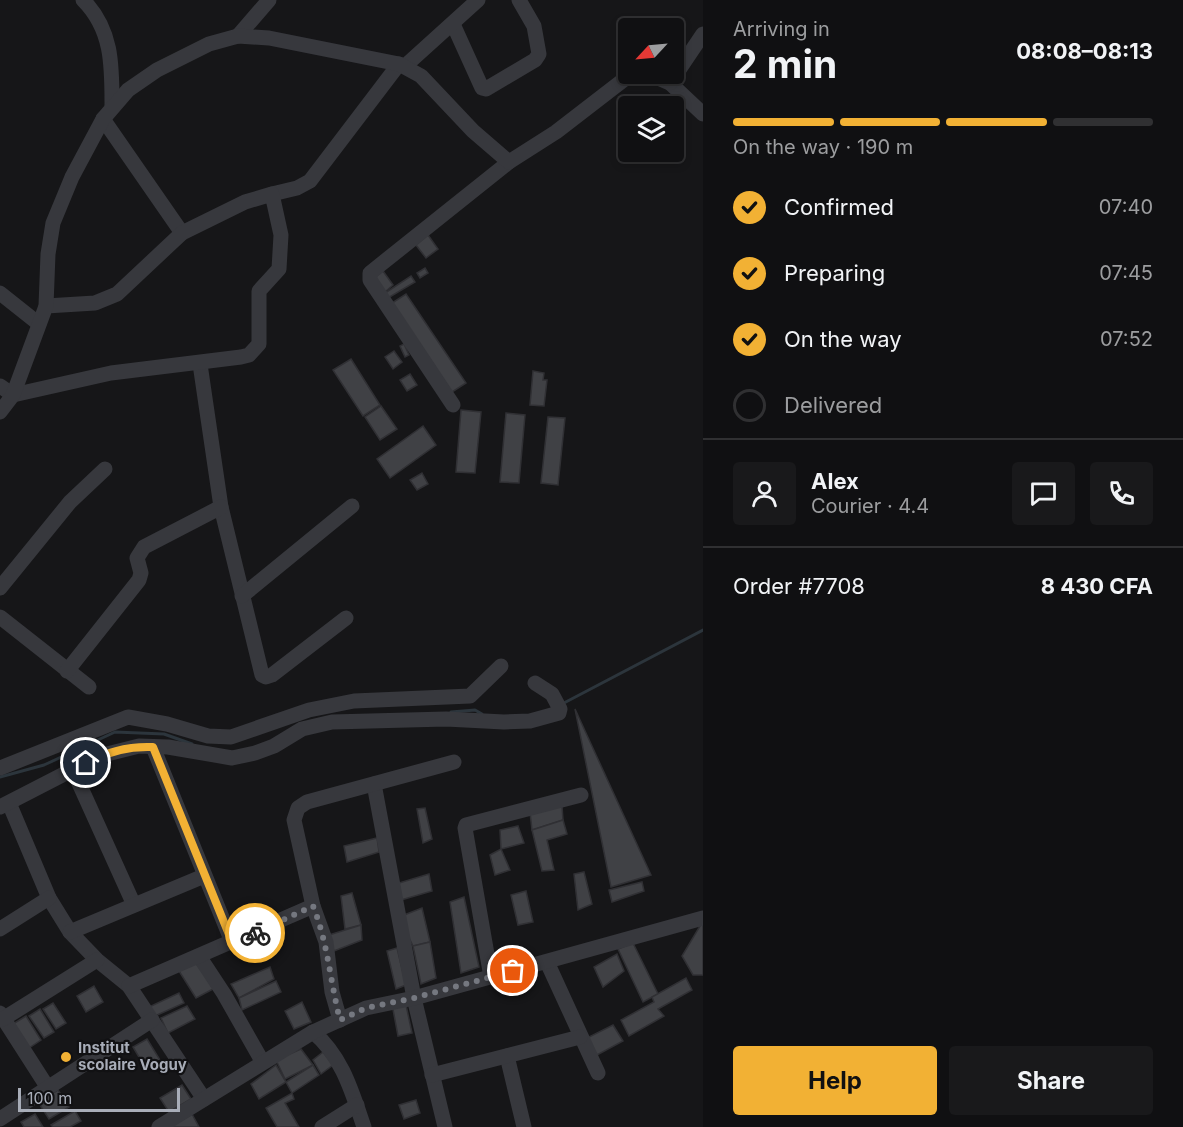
<!DOCTYPE html>
<html lang="en">
<head>
<meta charset="utf-8">
<style>
	:root { --surface:#101012; --page:#19191b; --text:#f1f3f6; --muted:#9c9d9f; --line:#303032; --accent:#f2b134 }
	body { margin:0; font-family:Inter,sans-serif; background:var(--page); color:var(--text); height:100vh; display:flex; flex-direction:column; font-size:22px; white-space:nowrap }
	* { box-sizing:border-box; margin:0 }
	p { font-size:20px; color:var(--muted) }
	.icon { flex:none; width:33px; height:33px; fill:none; stroke:currentColor; stroke-width:2; stroke-linecap:round; stroke-linejoin:round }
	.map { position:relative; flex:1; overflow:hidden }
	.panel { display:flex; flex-direction:column; background:var(--surface); width:480px }
	.panel>* { flex:none }
	.needle { width:39px; rotate:244deg }
	.controls { position:absolute; left:618px; top:18px; display:grid; gap:12px }
	.controls a { display:grid; place-items:center; width:66px; height:66px; border-radius:6px; background:var(--surface); box-shadow:0 3px 9px #0003,0 0 0 2px var(--line); font-size:30px }
	.scale { position:absolute; left:18px; bottom:15px; width:162px; box-sizing:border-box; padding-left:6px; border:3px solid #a8adb8; border-top:0; font-size:16px; line-height:21px; white-space:nowrap; color:#a8adb8; -webkit-text-stroke:4px #111113; paint-order:stroke }
	.pin { position:absolute; display:grid; place-items:center; width:51px; height:51px; color:#fff; margin:-26px; border:3px solid #fff; border-radius:50%; box-shadow:0 2px 6px #0007 }
	.courier { position:absolute; display:grid; place-items:center; width:60px; height:60px; margin:-30px; border:4px solid #f2b134; border-radius:50%; background:#fff; color:#222; box-shadow:0 2px 8px #0007 }
	.overview em { font-style:normal; font-weight:700 }
	.overview div { display:flex; flex-direction:column-reverse }
	.overview { display:flex; align-items:center; justify-content:space-between; height:102px; padding:0 30px }
	h1 { font-size:39px; font-weight:700; line-height:45px }
	.bar { display:grid; grid-template-columns:repeat(4,1fr); gap:9px 6px; align-content:center; height:72px; padding:0 30px }
	.bar i { height:8px; border-radius:4px; background:var(--line) }
	.bar .active { background:var(--accent) }
	.bar p { grid-column:span 4 }
	.line { display:flex; align-items:center; gap:15px; padding:0 30px; border-top:2px solid var(--line) }
	.line div { flex:1 }
	.round { display:grid; place-items:center; flex:none; width:63px; height:63px; border-radius:6px; background:var(--page) }
	ol { padding:0 30px; list-style:none }
	li { display:flex; align-items:center; gap:18px; height:66px }
	li p { margin-inline-start:auto }
	li .icon { padding:6px; border-radius:50%; background:var(--accent); color:#111; stroke-width:4 }
	li:last-child { color:var(--muted) }
	li i { width:33px; height:33px; border:3px solid var(--line); border-radius:50% }
	.cta { display:flex; gap:12px; margin-top:auto; padding:12px 30px }
	.cta a { flex:1; height:69px; border-radius:6px; background:var(--accent); color:#111; font-size:24px; font-weight:700; line-height:69px; text-align:center }
	.cta a+a { background:var(--page); color:var(--text) }
	main { display:flex; flex:1; min-height:0 }
	.map>svg:first-child { display:block }
	.lines { fill:none; stroke-linecap:round; stroke-linejoin:round }
	.stream { stroke:#2c353c; stroke-width:3 }
	.building { fill:#404145; stroke:#303034; stroke-width:1.5 }
	.minor { stroke:#37383d; stroke-width:15 }
	.done { stroke:#757880; stroke-width:6; stroke-dasharray:0 10.8 }
	.route { stroke:#f2b134; stroke-width:8 }
	.poi-dot { fill:#f2b134; stroke:#111113; stroke-width:2 }
	.labels { text-anchor:middle; stroke-width:4.5; stroke-linejoin:round; paint-order:stroke }
	.poi-label { font-size:15px; font-weight:bold; fill:#a8adb8; stroke:#111113; text-anchor:start }
</style>
</head>
<body>
<main>
<div class="map">
<svg width="703" height="1127" viewBox="0 0 703 1127">
	<rect width="100%" height="100%" fill="#161618"/>
	<g class="lines">
		<g class="stream">
			<polyline points="562,704 703,630"/>
			<polyline points="451,712 475,710 482,714"/>
			<polyline points="0,777 44,765 115,732 164,734 192,744"/>
		</g>
	</g>
	<g class="building">
		<polygon points="428,235 438,249 426,258 416,245"/>
		<polygon points="425,268 428,273 420,278 417,273"/>
		<polygon points="383,271 393,285 385,292 374,278"/>
		<polygon points="411,276 415,282 388,298 385,293"/>
		<polygon points="406,294 466,383 449,394 389,305"/>
		<polygon points="404,344 409,355 405,357 400,346"/>
		<polygon points="394,351 402,362 393,369 385,357"/>
		<polygon points="351,359 380,405 363,416 333,370"/>
		<polygon points="533,371 544,373 543,380 547,380 544,406 530,405"/>
		<polygon points="410,374 417,385 407,391 400,380"/>
		<polygon points="381,406 397,429 380,440 365,417"/>
		<polygon points="461,410 481,412 475,473 456,472"/>
		<polygon points="506,413 525,415 519,483 500,482"/>
		<polygon points="548,417 565,418 558,485 541,483"/>
		<polygon points="423,426 436,445 390,478 377,459"/>
		<polygon points="422,473 428,484 417,490 410,480"/>
		<polygon points="575,709 651,875 611,887"/>
		<polygon points="562,806 563,820 532,830 530,812"/>
		<polygon points="425,808 432,839 423,843 417,809"/>
		<polygon points="563,820 567,834 547,840 554,870 542,871 532,830"/>
		<polygon points="518,826 524,843 501,849 500,830"/>
		<polygon points="377,838 379,852 347,862 344,846"/>
		<polygon points="501,849 510,870 495,875 490,855"/>
		<polygon points="584,872 592,904 578,910 574,874"/>
		<polygon points="429,874 432,891 401,900 399,883"/>
		<polygon points="642,882 644,891 612,902 609,890"/>
		<polygon points="526,891 533,922 518,925 511,895"/>
		<polygon points="352,893 361,925 345,929 341,896"/>
		<polygon points="464,897 479,967 461,973 450,902"/>
		<polygon points="422,908 430,942 413,946 399,917"/>
		<polygon points="703,921 703,975 693,975 682,956"/>
		<polygon points="361,925 362,940 334,951 329,935"/>
		<polygon points="430,942 436,978 421,984 413,946"/>
		<polygon points="633,943 658,994 643,1002 618,949"/>
		<polygon points="397,948 406,985 396,989 387,951"/>
		<polygon points="617,954 624,971 603,987 594,967"/>
		<polygon points="195,962 215,988 196,998 179,971"/>
		<polygon points="270,967 274,979 239,998 231,984"/>
		<polygon points="686,978 692,990 658,1009 664,1016 629,1036 621,1020 654,1002 652,997"/>
		<polygon points="276,981 281,992 242,1010 239,998"/>
		<polygon points="94,986 103,1002 86,1012 77,996"/>
		<polygon points="179,993 184,1003 155,1016 149,1007"/>
		<polygon points="302,1002 311,1022 294,1029 285,1011"/>
		<polygon points="53,1003 66,1023 56,1029 43,1009"/>
		<polygon points="392,1004 406,1005 412,1033 398,1036"/>
		<polygon points="187,1006 195,1019 168,1033 161,1018"/>
		<polygon points="40,1009 54,1032 44,1038 29,1016"/>
		<polygon points="26,1016 41,1040 29,1048 13,1024"/>
		<polygon points="613,1025 623,1041 597,1055 587,1038"/>
		<polygon points="147,1039 160,1060 146,1069 133,1047"/>
		<polygon points="301,1049 313,1065 285,1079 276,1060"/>
		<polygon points="323,1052 333,1065 321,1074 313,1060"/>
		<polygon points="276,1065 286,1082 259,1099 251,1084"/>
		<polygon points="313,1065 319,1075 292,1093 286,1082"/>
		<polygon points="182,1085 191,1099 169,1112 160,1098"/>
		<polygon points="58,1090 69,1107 49,1119 38,1102"/>
		<polygon points="292,1093 294,1099 285,1103 299,1127 277,1127 266,1108"/>
		<polygon points="416,1100 420,1113 404,1119 399,1105"/>
		<polygon points="75,1111 81,1121 70,1127 53,1127 51,1125"/>
		<polygon points="35,1114 43,1127 24,1127 21,1122"/>
		<polygon points="192,1114 199,1127 169,1127"/>
	</g>
	<g class="lines">
		<g class="minor">
			<path d="M83 0C113 30 112 67 112 107"/>
			<polyline points="453,24 482,88 486,89 535,60 539,54 534,26 519,0"/>
			<polyline points="238,36 269,0"/>
			<polyline points="405,66 478,0"/>
			<polyline points="649,74 670,83 703,114"/>
			<polyline points="670,83 703,34"/>
			<polyline points="103,119 182,233"/>
			<polyline points="272,194 297,188 310,181 399,64"/>
			<polyline points="0,293 39,324"/>
			<polyline points="200,364 221,507 262,675 266,677 272,675 346,618"/>
			<polyline points="0,386 13,395 111,373 241,357 249,355 259,344 259,291 279,269 281,235 272,194 245,202 182,233 117,294 95,303 46,306"/>
			<polyline points="453,405 370,280 370,273 509,162"/>
			<polyline points="0,412 13,395 46,306 48,254 53,223 72,177 103,119 128,90 157,70 209,44 238,36 269,38 399,64 421,76 473,131 509,162 556,132 626,78 637,74"/>
			<polyline points="0,588 70,502 105,469"/>
			<polyline points="242,596 352,506"/>
			<polyline points="0,617 89,687"/>
			<polyline points="67,671 139,580 141,573 137,558 144,547 221,507"/>
			<polyline points="153,747 232,942"/>
			<polyline points="0,768 128,717 167,724 208,736 231,737 309,710 354,701 470,696 501,666"/>
			<polyline points="73,770 134,905"/>
			<polyline points="374,784 414,998 445,1127"/>
			<polyline points="9,803 49,898 70,932 97,960 129,986 204,1099"/>
			<polyline points="0,807 99,756 139,746 168,747 232,758 255,753 274,746 302,729 332,722 446,719 504,722 530,721 559,713 560,709 552,694 535,683"/>
			<polyline points="0,929 49,898"/>
			<polyline points="70,932 204,876"/>
			<polyline points="199,956 224,994 262,1061"/>
			<polyline points="547,962 598,1073"/>
			<polyline points="491,977 465,828 466,825 581,795"/>
			<polyline points="129,986 313,906"/>
			<polyline points="0,1013 48,1088"/>
			<polyline points="3,1019 97,960"/>
			<polyline points="340,1020 332,992 326,942 313,906 294,820 298,808 307,802 454,762"/>
			<path d="M313 1032C342 1056 352 1092 364 1127"/>
			<polyline points="507,1056 524,1127"/>
			<polyline points="432,1075 580,1037"/>
			<polyline points="0,1119 152,1020"/>
			<polyline points="159,1127 313,1032 366,1008 414,998 703,918"/>
			<polyline points="322,1127 357,1105"/>
		</g>
	</g>
	<g class="lines">
		<path class="done" d="M255 933 313 906C328 943 330 981 340 1020L366 1008 414 998 513 971"/>
		<path class="route" d="M86 763C106 752 130 746 153 747L232 942 255 933"/>
	</g>
	<circle class="poi-dot" cx="66" cy="1057" r="6"/>
	<g class="labels">
		<g class="poi-label">
			<text x="78" y="1053">Institut<tspan x="78" dy="17">scolaire Voguy</tspan></text>
		</g>
	</g>
</svg>
<div class="controls">
<a><svg class="needle" viewBox="-14 -14 28 28"><path d="M0-13l5 13h-10z" fill="#e53935"/><path d="M0 13l5-13h-10z" fill="#9c9d9f"/></svg></a>
<a><svg class="icon" aria-label="layers" viewBox="0 0 24 24"><path d="M12 4l9 5-9 5-9-5zM3 14l9 5 9-5"/></svg></a>
</div>
<div class="scale">100 m</div>
<div class="pin" style="left:513px;top:971px;background:#ea580c"><svg class="icon" aria-label="bag" viewBox="0 0 24 24"><path d="M5 8h14l-1 12H6zM9 8a3 3 0 0 1 6 0"/></svg></div>
<div class="pin" style="left:86px;top:763px;background:#1f2937"><svg class="icon" aria-label="home" viewBox="0 0 24 24"><path d="M3 11l9-7 9 7M6 9v11h12V9"/></svg></div>
<div class="courier" style="left:255px;top:933px"><svg class="icon" aria-label="bike" viewBox="0 0 24 24"><circle cx="6" cy="16" r="4"/><circle cx="18" cy="16" r="4"/><path d="M6 16l4-8h5l3 8M10 8l3 8H6M13 5h3"/></svg></div>
</div>
<section class="panel">
<div class="overview"><div><h1>2 min</h1><p>Arriving in</p></div><em>08:08–08:13</em></div>
<div class="bar"><i class="active"></i><i class="active"></i><i class="active"></i><i></i><p>On the way · 190 m</p></div>
<ol>
<li><svg class="icon" aria-label="check" viewBox="0 0 24 24"><path d="M5 12l5 5 9-10"/></svg>Confirmed<p>07:40</p></li>
<li><svg class="icon" aria-label="check" viewBox="0 0 24 24"><path d="M5 12l5 5 9-10"/></svg>Preparing<p>07:45</p></li>
<li><svg class="icon" aria-label="check" viewBox="0 0 24 24"><path d="M5 12l5 5 9-10"/></svg>On the way<p>07:52</p></li>
<li><i></i>Delivered</li>
</ol>
<div class="line" style="height:108px"><a class="round"><svg class="icon" aria-label="person" viewBox="0 0 24 24"><circle cx="12" cy="8" r="4"/><path d="M4 21q1-7 8-7t8 7"/></svg></a><div><b>Alex</b><p>Courier · 4.4</p></div><a class="round"><svg class="icon" aria-label="chat" viewBox="0 0 24 24"><path d="M4 5h16v11H9l-5 4z"/></svg></a><a class="round"><svg class="icon" aria-label="phone" viewBox="0 0 24 24"><path d="M5 4h4l2 5-3 2q2 4 5 5l2-3 5 2v4C11 20 4 13 5 4z"/></svg></a></div>
<div class="line" style="height:78px"><div>Order #7708</div><b>8 430 CFA</b></div>
<div class="cta"><a>Help</a><a>Share</a></div>
</section>
</main>
</body>
</html>
